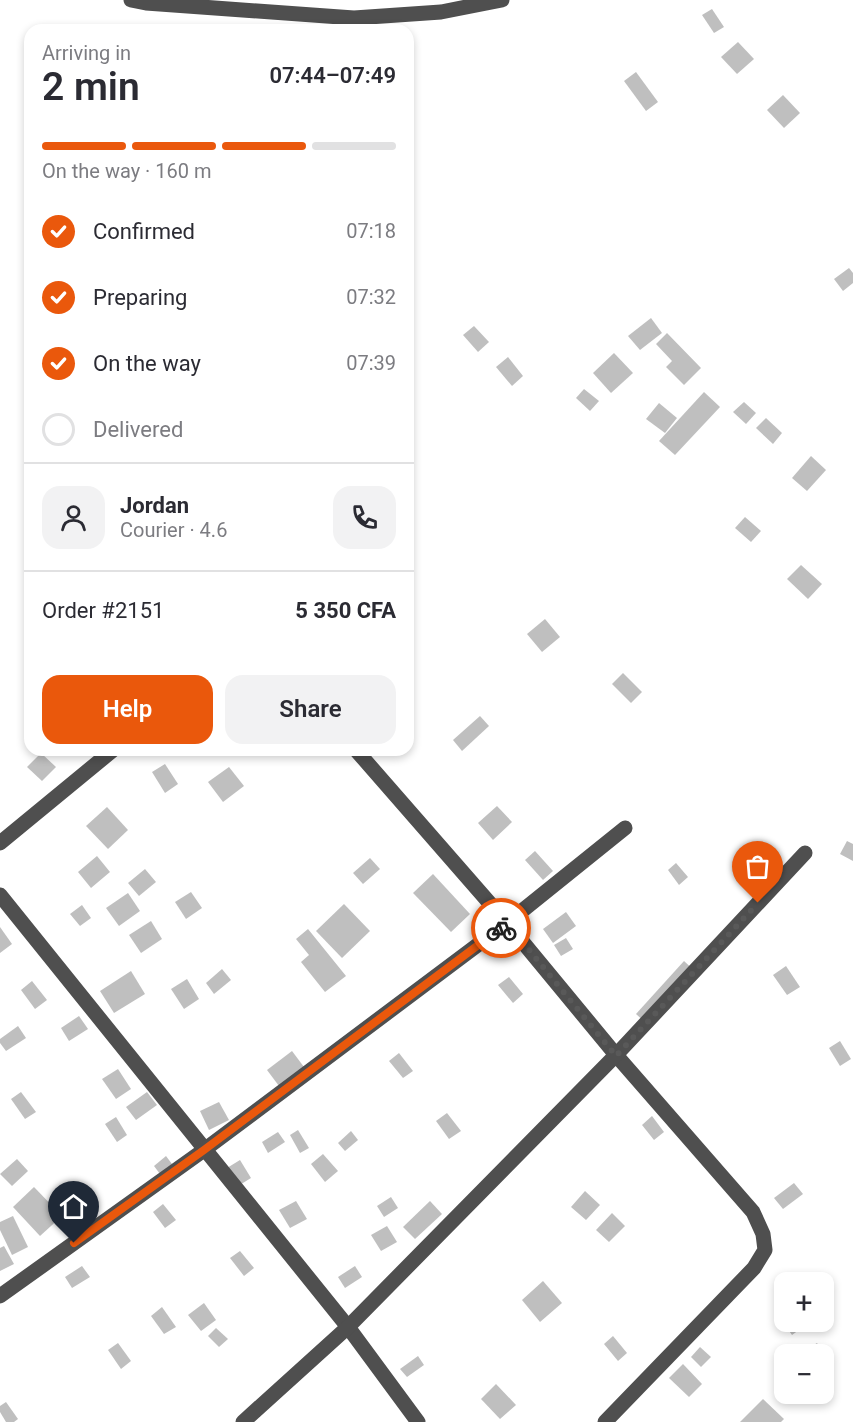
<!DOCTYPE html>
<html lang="en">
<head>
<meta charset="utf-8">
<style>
	:root { --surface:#fff; --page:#f2f2f3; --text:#2b2b33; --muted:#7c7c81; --line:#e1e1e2; --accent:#ea580c }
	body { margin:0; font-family:Roboto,sans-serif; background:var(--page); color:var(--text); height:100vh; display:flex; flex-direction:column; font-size:22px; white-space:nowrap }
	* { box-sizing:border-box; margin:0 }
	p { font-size:20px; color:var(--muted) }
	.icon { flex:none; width:33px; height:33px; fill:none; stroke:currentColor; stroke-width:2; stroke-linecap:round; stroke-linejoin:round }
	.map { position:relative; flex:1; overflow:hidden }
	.drawer { position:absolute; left:24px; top:24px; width:390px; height:732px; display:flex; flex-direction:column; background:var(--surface); border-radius:18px; box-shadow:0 3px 9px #0003 }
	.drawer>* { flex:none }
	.fabs { position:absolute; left:774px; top:1272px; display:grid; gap:12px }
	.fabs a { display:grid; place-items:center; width:60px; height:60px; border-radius:12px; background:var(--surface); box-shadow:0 3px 9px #0003; font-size:30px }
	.pin { position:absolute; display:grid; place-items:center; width:51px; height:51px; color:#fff; margin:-62px -26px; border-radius:50% 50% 50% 0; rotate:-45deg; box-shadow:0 0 6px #0007 }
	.pin .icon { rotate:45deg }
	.courier { position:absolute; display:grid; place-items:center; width:60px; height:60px; margin:-30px; border:4px solid #ea580c; border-radius:50%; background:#fff; color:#222; box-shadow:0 2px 8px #0007 }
	.headline em { font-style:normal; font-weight:600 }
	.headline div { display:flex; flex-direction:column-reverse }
	.headline { display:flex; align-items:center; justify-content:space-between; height:102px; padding:0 18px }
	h1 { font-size:39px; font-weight:600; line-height:45px }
	.bar { display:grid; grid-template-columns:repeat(4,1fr); gap:9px 6px; align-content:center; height:72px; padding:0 18px }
	.bar i { height:8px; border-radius:4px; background:var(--line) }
	.bar .on { background:var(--accent) }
	.bar p { grid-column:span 4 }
	.line { display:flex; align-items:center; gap:15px; padding:0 18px; border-top:2px solid var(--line) }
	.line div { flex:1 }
	.round { display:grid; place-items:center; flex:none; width:63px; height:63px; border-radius:18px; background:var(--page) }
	ol { padding:0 18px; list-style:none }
	li { display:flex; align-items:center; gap:18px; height:66px }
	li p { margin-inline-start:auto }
	li .icon { padding:6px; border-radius:50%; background:var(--accent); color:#fff; stroke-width:4 }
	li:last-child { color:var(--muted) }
	li i { width:33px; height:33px; border:3px solid var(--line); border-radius:50% }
	.action { display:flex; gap:12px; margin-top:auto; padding:12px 18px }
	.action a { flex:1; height:69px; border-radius:18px; background:var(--accent); color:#fff; font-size:24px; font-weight:600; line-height:69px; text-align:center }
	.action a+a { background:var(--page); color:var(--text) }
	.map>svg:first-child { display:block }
	.building { fill:#bfbfbf }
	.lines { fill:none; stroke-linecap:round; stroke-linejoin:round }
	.minor { stroke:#4f4f4f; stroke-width:15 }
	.done { stroke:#595959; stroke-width:6; stroke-dasharray:0 10.8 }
	.route { stroke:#ea580c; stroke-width:8 }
</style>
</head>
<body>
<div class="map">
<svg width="853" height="1422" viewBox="0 0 853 1422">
	<rect width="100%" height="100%" fill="#fff"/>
	<g class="building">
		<polygon points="712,9 724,27 714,33 702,15"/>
		<polygon points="738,42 754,59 737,74 721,57"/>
		<polygon points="636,72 658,102 646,111 624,81"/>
		<polygon points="783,95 800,113 784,128 767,110"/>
		<polygon points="849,268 853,273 853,283 843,291 834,279"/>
		<polygon points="651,318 662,333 640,350 628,336"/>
		<polygon points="474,326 489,342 478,352 463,335"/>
		<polygon points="667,333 701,368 684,385 666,367 672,361 656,344"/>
		<polygon points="614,353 633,373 611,393 593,373"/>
		<polygon points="508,357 523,376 512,386 496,367"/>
		<polygon points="584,389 599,401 590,411 576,398"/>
		<polygon points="704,392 720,407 675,455 659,441"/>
		<polygon points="744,402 756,413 746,424 733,412"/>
		<polygon points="659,403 677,418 665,433 646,419"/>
		<polygon points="766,418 782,433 773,444 756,428"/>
		<polygon points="811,456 826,470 807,491 792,478"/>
		<polygon points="745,517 761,531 751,542 735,528"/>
		<polygon points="801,565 822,584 808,599 787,579"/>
		<polygon points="545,619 560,637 542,652 527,634"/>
		<polygon points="623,673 642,692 631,703 612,684"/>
		<polygon points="480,716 489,726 462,751 453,740"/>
		<polygon points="41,753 56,767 42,781 27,767"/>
		<polygon points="165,764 178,784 165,793 152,772"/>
		<polygon points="229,767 244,786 223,802 208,782"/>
		<polygon points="497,806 512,822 493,840 478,823"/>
		<polygon points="107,807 128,830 108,849 86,826"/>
		<polygon points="847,841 853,844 853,861 840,854"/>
		<polygon points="535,851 553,871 543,880 525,860"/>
		<polygon points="97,856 110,872 91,888 78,872"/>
		<polygon points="370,858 380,869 363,884 353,873"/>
		<polygon points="676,863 688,877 679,885 668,870"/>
		<polygon points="145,869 156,882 139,896 128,883"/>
		<polygon points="433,874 470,914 451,932 413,893"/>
		<polygon points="191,892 202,908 186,919 175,902"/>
		<polygon points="128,893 140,911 119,926 106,908"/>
		<polygon points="344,904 370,931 342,958 316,931"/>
		<polygon points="82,905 91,918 80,926 70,914"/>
		<polygon points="566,912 576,926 553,943 543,929"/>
		<polygon points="151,921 162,939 141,953 129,935"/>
		<polygon points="0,927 12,944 0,953"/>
		<polygon points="308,929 346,976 325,992 301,962 309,955 296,939"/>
		<polygon points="566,938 573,949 561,956 554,945"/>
		<polygon points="684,961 696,972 647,1024 636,1014"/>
		<polygon points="786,966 800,987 787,995 773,975"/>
		<polygon points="222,969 231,980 214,994 206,983"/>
		<polygon points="131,971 145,994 114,1013 100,991"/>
		<polygon points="509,977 523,994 513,1003 498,985"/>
		<polygon points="187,979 199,999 184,1009 171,989"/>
		<polygon points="32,981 47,1000 35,1009 21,990"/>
		<polygon points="79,1016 88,1029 69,1041 61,1028"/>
		<polygon points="18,1026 26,1038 6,1051 0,1043 0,1039"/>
		<polygon points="840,1041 851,1059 840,1066 829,1048"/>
		<polygon points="292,1051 304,1067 279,1086 267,1070"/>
		<polygon points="399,1053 413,1071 403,1078 389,1061"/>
		<polygon points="118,1069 131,1089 116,1099 102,1079"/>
		<polygon points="21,1092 36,1112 25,1119 11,1099"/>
		<polygon points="147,1092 157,1105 136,1120 126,1107"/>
		<polygon points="219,1102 229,1120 209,1130 200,1111"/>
		<polygon points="447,1113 461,1131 449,1139 436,1121"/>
		<polygon points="652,1116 664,1132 654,1140 642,1125"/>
		<polygon points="116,1117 127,1135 117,1142 105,1124"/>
		<polygon points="298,1130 309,1148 300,1153 290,1135"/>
		<polygon points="351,1131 358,1140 345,1151 338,1143"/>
		<polygon points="278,1132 285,1142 268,1153 262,1142"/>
		<polygon points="323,1154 338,1171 325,1182 311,1164"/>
		<polygon points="166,1156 172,1164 160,1174 154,1166"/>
		<polygon points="17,1159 28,1171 12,1186 0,1174"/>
		<polygon points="240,1160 251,1178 238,1186 227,1168"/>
		<polygon points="794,1183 803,1194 783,1209 774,1198"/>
		<polygon points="34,1187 62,1216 40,1236 13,1207"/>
		<polygon points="585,1191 600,1205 586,1220 571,1207"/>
		<polygon points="391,1197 398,1208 384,1217 377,1206"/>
		<polygon points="296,1201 307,1219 290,1228 279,1210"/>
		<polygon points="430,1201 442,1214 415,1239 403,1227"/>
		<polygon points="163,1204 176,1220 165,1228 153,1212"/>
		<polygon points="612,1213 625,1226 609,1242 596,1230"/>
		<polygon points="13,1216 28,1247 12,1255 0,1230 0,1222"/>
		<polygon points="387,1226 397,1242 381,1251 371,1235"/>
		<polygon points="4,1246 14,1264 0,1271 0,1248"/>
		<polygon points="240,1251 254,1268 244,1276 230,1258"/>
		<polygon points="82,1266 90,1277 72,1288 65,1277"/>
		<polygon points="355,1266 362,1277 345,1288 338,1277"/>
		<polygon points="543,1281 562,1303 540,1322 522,1300"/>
		<polygon points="204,1303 216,1320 201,1331 188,1315"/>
		<polygon points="162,1307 176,1327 164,1334 151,1316"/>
		<polygon points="784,1314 784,1322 810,1322 792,1335 780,1318"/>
		<polygon points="216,1328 228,1339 219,1347 208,1336"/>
		<polygon points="613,1336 627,1353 618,1361 604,1344"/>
		<polygon points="118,1343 131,1361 121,1369 108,1350"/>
		<polygon points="817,1343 828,1361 824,1363 824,1354 806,1354 804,1351"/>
		<polygon points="700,1347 711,1357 701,1367 691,1357"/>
		<polygon points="418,1356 424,1365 407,1377 400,1369"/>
		<polygon points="683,1364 702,1384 689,1397 669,1378"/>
		<polygon points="496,1384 516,1405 500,1419 481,1399"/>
		<polygon points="763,1399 784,1419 781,1422 740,1422"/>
		<polygon points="6,1402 18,1419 14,1422 6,1422 0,1412 0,1406"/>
	</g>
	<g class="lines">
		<g class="minor">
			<polyline points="131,0 146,3 354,18 441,12 502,0"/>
			<polyline points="356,750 507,923 616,1055 753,1212 763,1234 765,1250 754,1268 605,1422"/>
			<polyline points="0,843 113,750"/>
			<polyline points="0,895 348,1327 418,1422"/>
			<polyline points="0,1296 204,1150 507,923 625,828"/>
			<polyline points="243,1422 348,1327 616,1055 805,853"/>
		</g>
	</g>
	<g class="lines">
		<polyline class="done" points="501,928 507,923 616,1056 758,903"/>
		<polyline class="route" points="74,1243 204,1150 501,928"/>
	</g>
</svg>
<div class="fabs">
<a>+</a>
<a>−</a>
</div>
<div class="pin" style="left:758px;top:903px;background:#ea580c"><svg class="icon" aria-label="bag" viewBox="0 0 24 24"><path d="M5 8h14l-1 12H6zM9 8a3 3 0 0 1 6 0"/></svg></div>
<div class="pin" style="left:74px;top:1243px;background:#1f2937"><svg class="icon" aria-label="home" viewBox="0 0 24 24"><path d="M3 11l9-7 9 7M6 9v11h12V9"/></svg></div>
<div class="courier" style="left:501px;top:928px"><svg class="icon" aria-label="bike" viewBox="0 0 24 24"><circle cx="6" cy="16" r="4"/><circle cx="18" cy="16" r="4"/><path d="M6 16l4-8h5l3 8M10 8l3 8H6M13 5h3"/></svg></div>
<section class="drawer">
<div class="headline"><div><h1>2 min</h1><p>Arriving in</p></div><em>07:44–07:49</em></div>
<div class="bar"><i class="on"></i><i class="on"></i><i class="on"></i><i></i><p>On the way · 160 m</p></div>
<ol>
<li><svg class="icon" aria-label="check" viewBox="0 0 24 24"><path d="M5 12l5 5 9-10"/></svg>Confirmed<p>07:18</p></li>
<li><svg class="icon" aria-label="check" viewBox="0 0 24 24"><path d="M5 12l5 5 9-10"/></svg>Preparing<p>07:32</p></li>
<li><svg class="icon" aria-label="check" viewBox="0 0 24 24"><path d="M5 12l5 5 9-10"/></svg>On the way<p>07:39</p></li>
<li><i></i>Delivered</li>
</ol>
<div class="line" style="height:108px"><a class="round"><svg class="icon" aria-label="person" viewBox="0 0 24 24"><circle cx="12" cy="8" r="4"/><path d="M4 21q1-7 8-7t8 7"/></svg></a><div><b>Jordan</b><p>Courier · 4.6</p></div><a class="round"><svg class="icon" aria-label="phone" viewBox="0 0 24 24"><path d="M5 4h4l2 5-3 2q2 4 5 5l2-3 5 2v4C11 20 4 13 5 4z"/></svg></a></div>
<div class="line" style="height:78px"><div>Order #2151</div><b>5 350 CFA</b></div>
<div class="action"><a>Help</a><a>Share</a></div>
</section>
</div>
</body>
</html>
